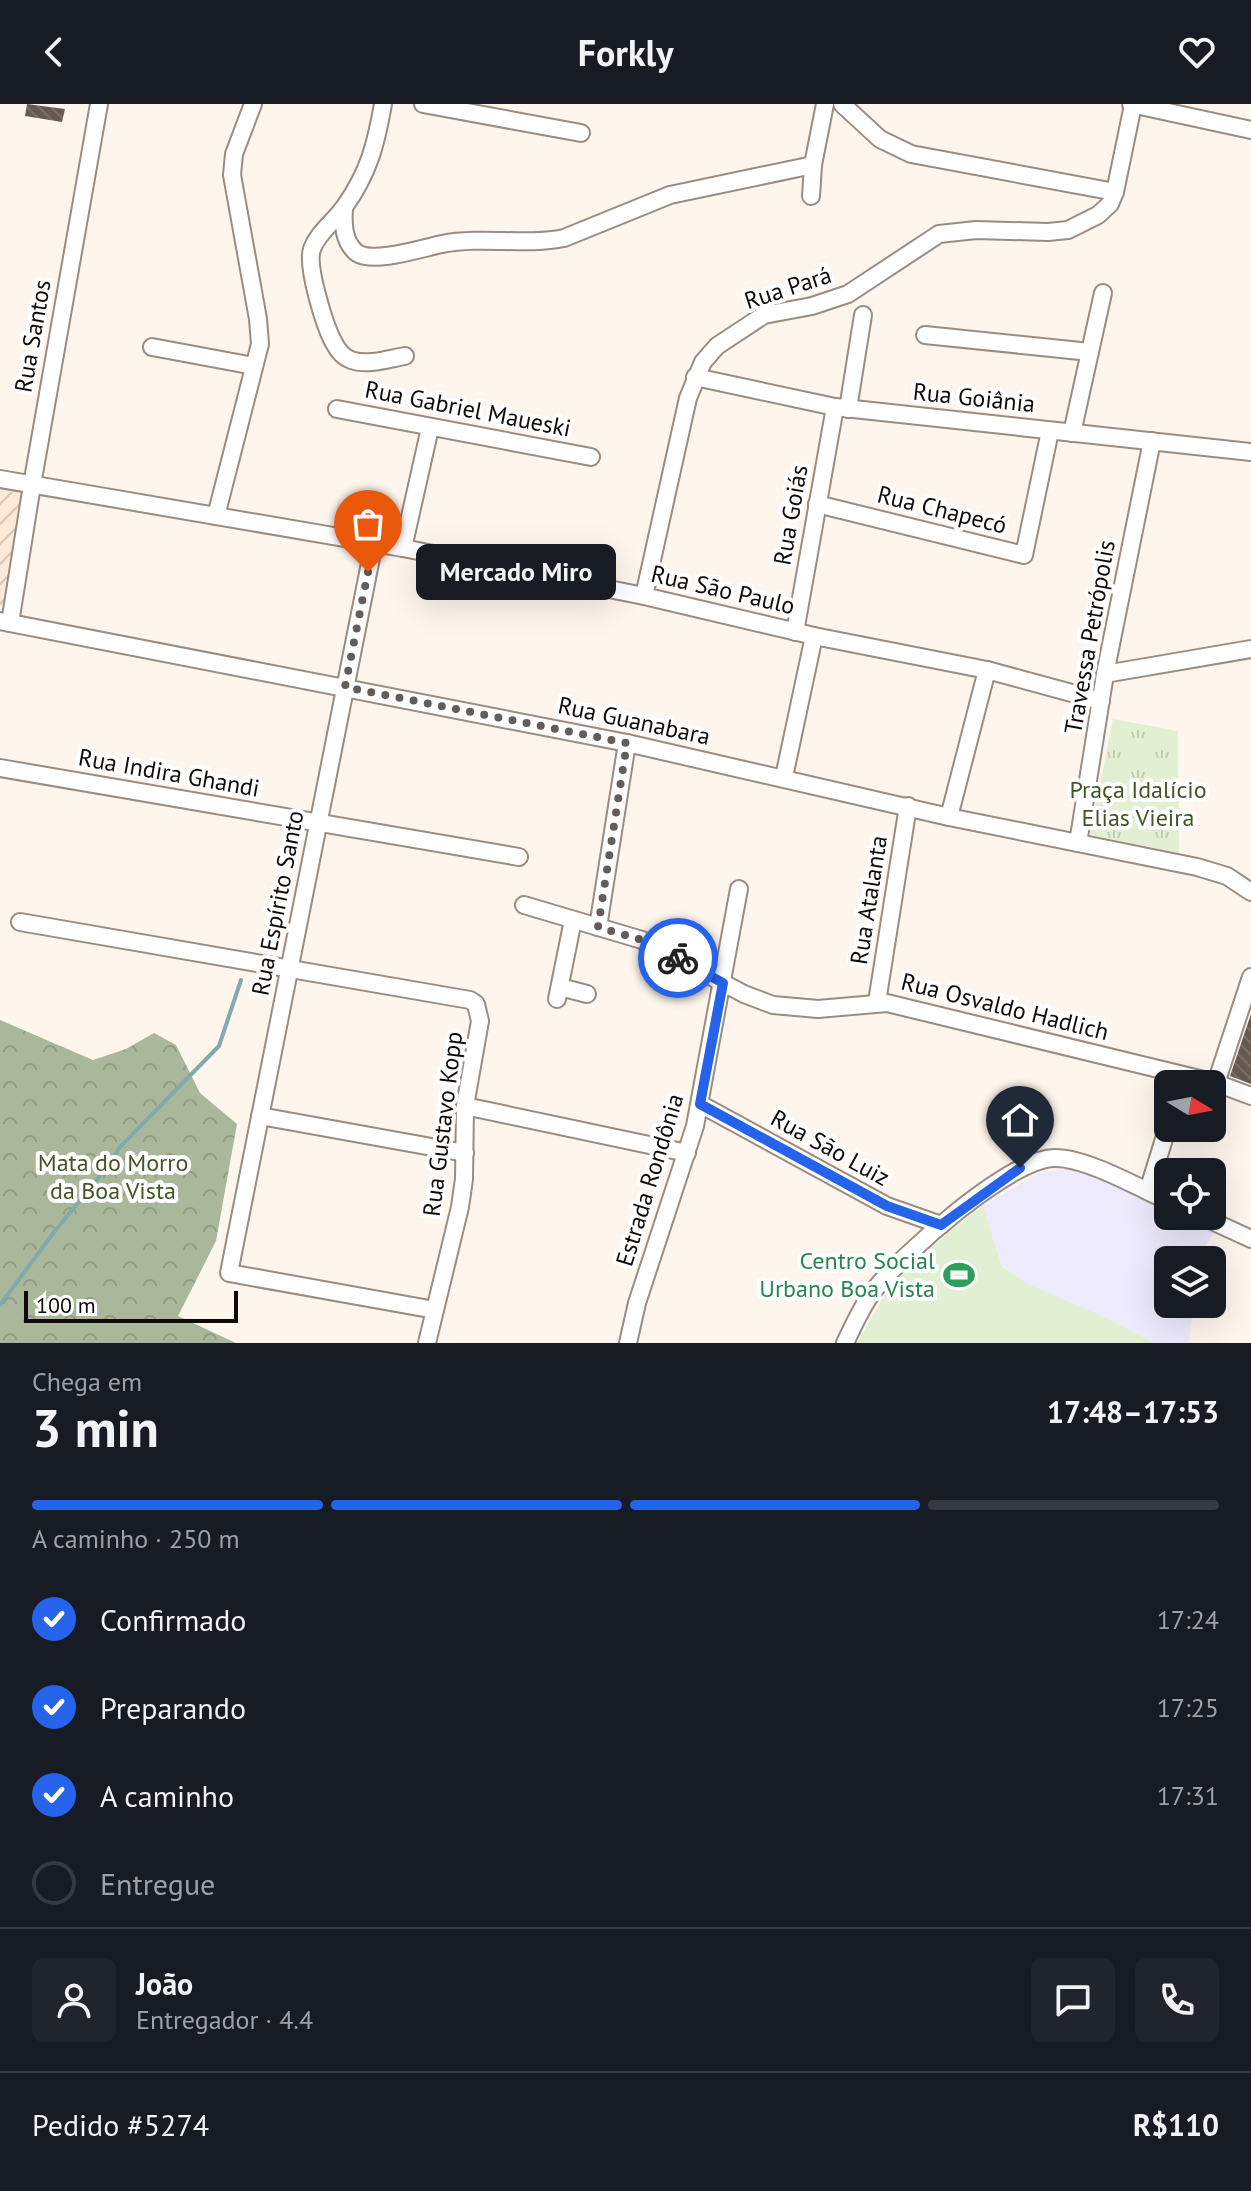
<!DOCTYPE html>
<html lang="pt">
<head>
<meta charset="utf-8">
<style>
	:root { --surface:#171b24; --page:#20242c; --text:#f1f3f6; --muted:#9ea1a6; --line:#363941; --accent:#2563eb }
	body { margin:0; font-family:"PT Sans",sans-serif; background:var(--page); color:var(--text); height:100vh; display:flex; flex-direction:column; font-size:30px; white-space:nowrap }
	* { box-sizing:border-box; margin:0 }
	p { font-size:26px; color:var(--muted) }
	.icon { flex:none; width:44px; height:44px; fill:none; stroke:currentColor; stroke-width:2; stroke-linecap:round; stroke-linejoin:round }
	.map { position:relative; height:1239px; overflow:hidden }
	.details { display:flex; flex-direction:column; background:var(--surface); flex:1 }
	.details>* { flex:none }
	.needle { width:52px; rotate:100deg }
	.tools { position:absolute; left:1154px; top:966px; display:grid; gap:16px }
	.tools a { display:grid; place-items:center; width:72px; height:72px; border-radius:12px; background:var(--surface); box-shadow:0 8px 32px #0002; font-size:40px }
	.scale { position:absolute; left:24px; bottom:20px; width:214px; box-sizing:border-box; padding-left:8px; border:4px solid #0f0a07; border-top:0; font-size:22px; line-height:28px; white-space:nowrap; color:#0f0a07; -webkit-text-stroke:6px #fff; paint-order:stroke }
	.pin { position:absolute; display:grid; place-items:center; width:68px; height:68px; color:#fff; margin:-82px -34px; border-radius:50% 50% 50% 0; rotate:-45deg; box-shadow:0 0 8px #0007 }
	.pin .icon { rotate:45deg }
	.courier { position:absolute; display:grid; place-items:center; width:80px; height:80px; margin:-40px; border:6px solid #2563eb; border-radius:50%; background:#fff; color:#222; box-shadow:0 2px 10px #0007 }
	.bubble { position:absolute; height:56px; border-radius:12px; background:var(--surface); box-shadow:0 8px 32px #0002; font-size:26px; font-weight:700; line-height:56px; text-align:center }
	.headline em { font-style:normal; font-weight:700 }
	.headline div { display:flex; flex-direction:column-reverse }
	.headline { display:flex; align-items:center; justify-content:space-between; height:136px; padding:0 32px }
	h1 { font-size:52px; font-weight:700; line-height:60px }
	.bar { display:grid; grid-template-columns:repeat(4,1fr); gap:12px 8px; align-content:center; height:96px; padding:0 32px }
	.bar i { height:10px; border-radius:6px; background:var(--line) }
	.bar .selected { background:var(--accent) }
	.bar p { grid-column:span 4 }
	.line { display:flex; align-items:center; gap:20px; padding:0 32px; border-top:2px solid var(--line) }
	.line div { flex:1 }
	.round { display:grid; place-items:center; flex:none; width:84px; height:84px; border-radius:12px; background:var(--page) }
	ol { padding:0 32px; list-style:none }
	li { display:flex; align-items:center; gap:24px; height:88px }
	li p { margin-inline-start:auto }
	li .icon { padding:8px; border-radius:50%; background:var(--accent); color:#fff; stroke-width:4 }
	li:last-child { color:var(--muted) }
	li i { width:44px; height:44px; border:4px solid var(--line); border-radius:50% }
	header { display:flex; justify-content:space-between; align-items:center; height:104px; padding:0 32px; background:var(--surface); font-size:36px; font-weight:700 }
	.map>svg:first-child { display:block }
	.industrial { fill:url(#industrial-furrows) }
	.education { fill:#eceafc }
	.grass { fill:url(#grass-tufts) }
	.forest { fill:url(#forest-crowns) }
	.garden { fill:#e1efd3 }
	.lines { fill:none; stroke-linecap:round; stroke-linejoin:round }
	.stream { stroke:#80aaac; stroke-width:4 }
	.building { fill:url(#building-back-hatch) }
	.street-casing { stroke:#9a8c80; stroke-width:20 }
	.street { stroke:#fff; stroke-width:16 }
	.done { stroke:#635c58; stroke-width:8; stroke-dasharray:0 14.4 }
	.route { stroke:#2563eb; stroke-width:10 }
	.labels { text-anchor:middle; stroke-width:8; stroke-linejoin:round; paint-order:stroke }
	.street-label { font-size:24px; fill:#0f0a07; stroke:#fff }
	.park-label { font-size:24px; fill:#415627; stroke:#fff }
	.leisure-label { font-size:24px; fill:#27864d; stroke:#fff; text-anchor:end }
</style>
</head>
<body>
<header><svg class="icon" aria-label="back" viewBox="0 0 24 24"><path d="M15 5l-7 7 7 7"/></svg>Forkly<svg class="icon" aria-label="heart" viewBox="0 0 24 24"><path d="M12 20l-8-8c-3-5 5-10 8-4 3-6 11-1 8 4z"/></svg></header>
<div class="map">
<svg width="1251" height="1239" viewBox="0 0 1251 1239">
	<defs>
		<pattern id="industrial-furrows" width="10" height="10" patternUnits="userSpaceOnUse" patternTransform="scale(2)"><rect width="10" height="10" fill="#fee8d7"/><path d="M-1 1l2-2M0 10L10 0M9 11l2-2" fill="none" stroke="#d8c6b7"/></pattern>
		<pattern id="grass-tufts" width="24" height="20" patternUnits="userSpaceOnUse" patternTransform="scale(2)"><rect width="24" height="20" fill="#e1efd3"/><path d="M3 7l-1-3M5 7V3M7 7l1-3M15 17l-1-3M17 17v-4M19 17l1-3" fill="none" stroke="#c0ccb4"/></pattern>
		<pattern id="forest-crowns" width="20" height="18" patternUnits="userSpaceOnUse" patternTransform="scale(2)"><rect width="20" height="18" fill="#a9b89a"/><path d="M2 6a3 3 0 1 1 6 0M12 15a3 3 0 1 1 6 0" fill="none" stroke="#909d83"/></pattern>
		<pattern id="building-back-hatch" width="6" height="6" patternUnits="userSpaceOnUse" patternTransform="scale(2)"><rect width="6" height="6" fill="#66594e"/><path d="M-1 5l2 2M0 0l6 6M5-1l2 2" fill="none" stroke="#7a7068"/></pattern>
	</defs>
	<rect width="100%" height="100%" fill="#fef5ed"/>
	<polygon class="industrial" points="0,386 22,390 3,502 0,501"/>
	<polygon class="education" points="1068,1065 1090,1070 1126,1084 1168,1104 1168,1112 1184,1112 1216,1127 1200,1150 1200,1156 1168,1156 1168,1200 1194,1200 1189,1239 1155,1239 1098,1210 1028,1180 1002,1161 983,1102 1039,1069"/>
	<polygon class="grass" points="1113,615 1178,627 1179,749 1090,731"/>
	<polygon class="forest" points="0,916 93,956 126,945 154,929 176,941 200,989 237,1020 216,1137 178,1212 236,1239 0,1239"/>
	<polygon class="garden" points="983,1102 1002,1162 1028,1180 1098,1210 1155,1239 857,1239 890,1182 952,1125"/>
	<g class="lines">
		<polyline class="stream" points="0,1201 54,1128 110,1060 119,1044 219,942 241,876"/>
	</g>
	<g class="building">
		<polygon points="27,0 65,5 62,18 25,12"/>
		<polygon points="1251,910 1251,980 1230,972"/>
	</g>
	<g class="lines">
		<defs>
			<g id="street">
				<path d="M383 0C376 40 369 68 345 102 335 117 318 128 312 145 306 162 325 223 334 239 338 247 343 253 351 256 368 262 388 255 405 252"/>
				<polyline points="423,0 581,29"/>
				<polyline points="842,0 880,35 911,50 1115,88"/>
				<polyline points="1131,0 1251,26"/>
				<polyline points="811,92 813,61"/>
				<path d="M344 104C343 119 343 138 357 149 374 160 422 144 442 140 484 132 524 142 564 134L670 91 813 61 825 0"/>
				<polyline points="925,231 1090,248"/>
				<polyline points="152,243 254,262"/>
				<polyline points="695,273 835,303 1251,348"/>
				<polyline points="337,305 591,353"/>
				<polyline points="848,305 863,211"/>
				<polyline points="1072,329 1103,189"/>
				<polyline points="0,375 403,444 644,492 814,532 987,566 1101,597"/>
				<polyline points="817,400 1024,451 1050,327"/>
				<polyline points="216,412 260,240 258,215 232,71 234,50 253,0"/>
				<polyline points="374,439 229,1169 435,1206"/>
				<polyline points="403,444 430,324"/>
				<polyline points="644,492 688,294 703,258 717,242 764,211 812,202 848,190 939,130 976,126 1048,128 1068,126 1098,111 1110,100 1115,88 1133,1"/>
				<polyline points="0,517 627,639 949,713 1197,763 1227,772 1251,788"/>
				<polyline points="10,519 32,381 99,0"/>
				<polyline points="795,528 835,303"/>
				<polyline points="1105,570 1251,545"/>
				<polyline points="0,664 519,753"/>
				<polyline points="784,673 814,532"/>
				<polyline points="949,713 987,566"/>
				<polyline points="1078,739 1105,570 1152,337"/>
				<polyline points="524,801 642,836 744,890 773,901 818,905 887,899 1216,979 1251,992"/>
				<polyline points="20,818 470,896 476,900 480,917 465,1002 464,1075 460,1103 427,1239"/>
				<polyline points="598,823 627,639"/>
				<polyline points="560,883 587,890"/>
				<polyline points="557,895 573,816"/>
				<polyline points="877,898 908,702"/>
				<polyline points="1216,979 1251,873"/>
				<polyline points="700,1000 887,1102 941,1121"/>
				<polyline points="465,1002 687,1049"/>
				<polyline points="260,1012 465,1049"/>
				<polyline points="1148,1087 1168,1022"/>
				<polyline points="1201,1112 1251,1135"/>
				<polyline points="628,1239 637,1199 695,1022 739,785"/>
				<path d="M845 1239C854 1221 862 1201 875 1185 903 1150 1009 1055 1054 1054 1085 1053 1139 1084 1168 1097"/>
			</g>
		</defs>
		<use href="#street" class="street-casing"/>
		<use href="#street" class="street"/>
	</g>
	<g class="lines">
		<polyline class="done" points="368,468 345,583 627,639 598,823 642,836 678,854"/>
		<polyline class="route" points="678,854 723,879 700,1000 887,1102 941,1121 1020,1064"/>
	</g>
	<defs>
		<symbol id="stadium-bare" viewBox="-9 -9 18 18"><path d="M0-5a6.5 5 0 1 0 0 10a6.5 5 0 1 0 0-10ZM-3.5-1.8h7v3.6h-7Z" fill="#2e9e5b" stroke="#fff" stroke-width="2.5" paint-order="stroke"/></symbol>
	</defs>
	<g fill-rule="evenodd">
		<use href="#stadium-bare" x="937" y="1149" width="44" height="44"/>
	</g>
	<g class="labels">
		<g class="street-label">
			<text transform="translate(788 184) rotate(-18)" y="8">Rua Pará</text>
			<text transform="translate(33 232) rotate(-80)" y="8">Rua Santos</text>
			<text transform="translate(974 294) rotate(6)" y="8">Rua Goiânia</text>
			<text transform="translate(468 305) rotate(11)" y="8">Rua Gabriel Maueski</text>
			<text transform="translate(942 406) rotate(14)" y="8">Rua Chapecó</text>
			<text transform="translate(791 411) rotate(-80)" y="8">Rua Goiás</text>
			<text transform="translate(723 486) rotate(13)" y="8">Rua São Paulo</text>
			<text transform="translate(1090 533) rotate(-80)" y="8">Travessa Petrópolis</text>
			<text transform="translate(634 617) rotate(12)" y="8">Rua Guanabara</text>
			<text transform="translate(169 669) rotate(10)" y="8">Rua Indira Ghandi</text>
			<text transform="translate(869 796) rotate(-81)" y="8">Rua Atalanta</text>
			<text transform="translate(278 799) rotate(-79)" y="8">Rua Espírito Santo</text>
			<text transform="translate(1005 903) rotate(14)" y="8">Rua Osvaldo Hadlich</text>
			<text transform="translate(443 1020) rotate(-83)" y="8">Rua Gustavo Kopp</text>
			<text transform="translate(830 1044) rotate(29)" y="8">Rua São Luiz</text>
			<text transform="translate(650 1076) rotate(-73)" y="8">Estrada Rondônia</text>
		</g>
		<g class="park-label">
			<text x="1138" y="694">Praça Idalício<tspan x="1138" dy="28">Elias Vieira</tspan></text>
			<text x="113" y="1067">Mata do Morro<tspan x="113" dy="28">da Boa Vista</tspan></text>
		</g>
		<g class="leisure-label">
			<text x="935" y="1165">Centro Social<tspan x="935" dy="28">Urbano Boa Vista</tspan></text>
		</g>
	</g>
</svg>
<div class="tools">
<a><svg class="needle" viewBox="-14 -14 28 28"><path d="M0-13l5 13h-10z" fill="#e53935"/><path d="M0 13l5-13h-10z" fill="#9ea1a6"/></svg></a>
<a><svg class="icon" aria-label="locate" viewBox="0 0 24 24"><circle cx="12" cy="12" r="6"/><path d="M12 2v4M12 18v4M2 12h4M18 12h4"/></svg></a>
<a><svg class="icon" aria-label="layers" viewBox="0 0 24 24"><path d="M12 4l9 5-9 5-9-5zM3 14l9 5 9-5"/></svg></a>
</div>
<div class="scale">100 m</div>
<div class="pin" style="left:368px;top:468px;background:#ea580c"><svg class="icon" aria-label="bag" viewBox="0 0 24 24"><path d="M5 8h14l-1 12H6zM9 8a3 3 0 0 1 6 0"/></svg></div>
<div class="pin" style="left:1020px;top:1064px;background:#1f2937"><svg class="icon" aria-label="home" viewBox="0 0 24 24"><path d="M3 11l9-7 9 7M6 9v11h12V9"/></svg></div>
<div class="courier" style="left:678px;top:854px"><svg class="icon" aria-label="bike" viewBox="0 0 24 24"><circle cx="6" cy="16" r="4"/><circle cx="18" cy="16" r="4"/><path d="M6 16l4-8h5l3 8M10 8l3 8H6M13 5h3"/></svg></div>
<div class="bubble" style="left:416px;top:440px;width:200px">Mercado Miro</div>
</div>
<section class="details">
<div class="headline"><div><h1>3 min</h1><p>Chega em</p></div><em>17:48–17:53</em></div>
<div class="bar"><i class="selected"></i><i class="selected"></i><i class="selected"></i><i></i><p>A caminho · 250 m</p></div>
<ol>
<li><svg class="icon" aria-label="check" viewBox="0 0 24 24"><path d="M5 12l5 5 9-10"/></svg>Confirmado<p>17:24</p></li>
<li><svg class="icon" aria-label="check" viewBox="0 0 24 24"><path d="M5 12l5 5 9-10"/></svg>Preparando<p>17:25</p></li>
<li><svg class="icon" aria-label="check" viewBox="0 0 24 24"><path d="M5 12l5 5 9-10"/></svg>A caminho<p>17:31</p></li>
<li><i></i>Entregue</li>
</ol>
<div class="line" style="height:144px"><a class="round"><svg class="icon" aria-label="person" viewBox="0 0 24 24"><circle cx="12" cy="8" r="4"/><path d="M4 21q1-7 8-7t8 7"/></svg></a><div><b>João</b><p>Entregador · 4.4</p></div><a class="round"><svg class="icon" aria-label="chat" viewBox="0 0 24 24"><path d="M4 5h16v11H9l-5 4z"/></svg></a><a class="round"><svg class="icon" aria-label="phone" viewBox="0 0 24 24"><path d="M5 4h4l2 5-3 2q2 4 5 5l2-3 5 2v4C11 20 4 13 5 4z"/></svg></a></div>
<div class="line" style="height:104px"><div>Pedido #5274</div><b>R$110</b></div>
</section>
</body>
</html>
